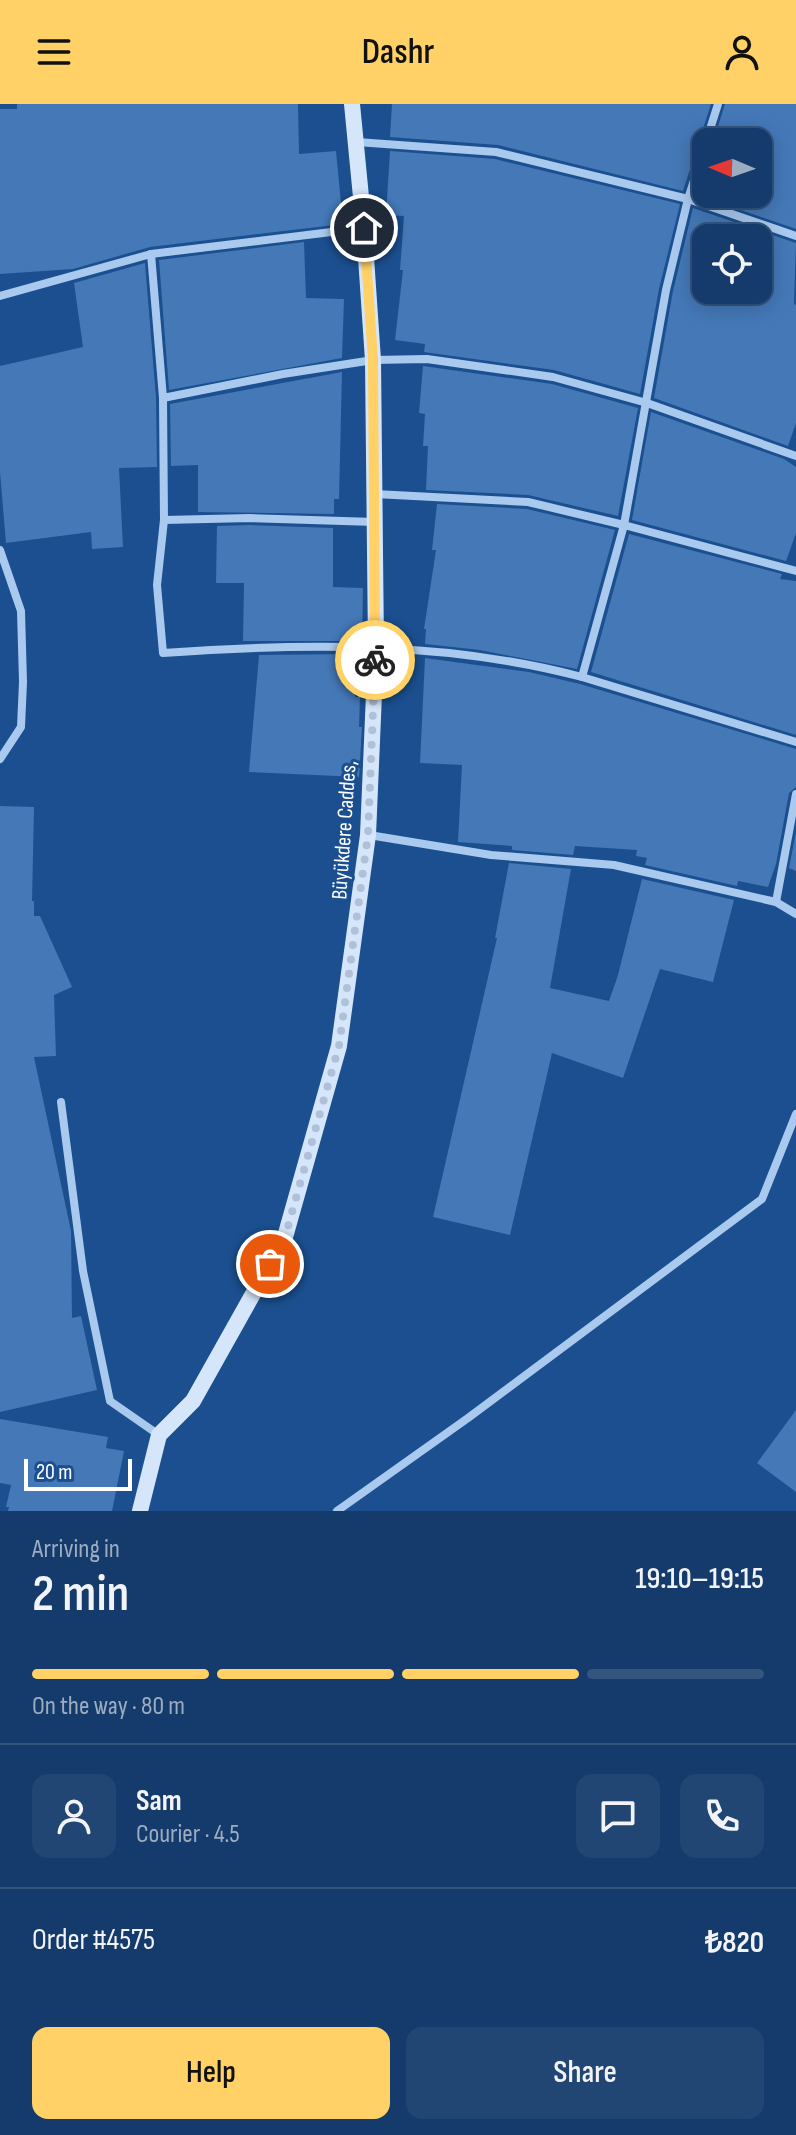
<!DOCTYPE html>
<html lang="en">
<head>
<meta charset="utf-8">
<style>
	:root { --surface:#143b6b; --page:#214673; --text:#f1f3f6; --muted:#9dadc1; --line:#33557e; --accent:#ffd166 }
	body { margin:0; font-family:"Sofia Sans Condensed",sans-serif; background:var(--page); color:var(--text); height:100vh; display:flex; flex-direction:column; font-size:30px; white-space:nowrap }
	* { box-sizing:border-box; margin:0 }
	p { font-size:26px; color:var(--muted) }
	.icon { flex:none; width:44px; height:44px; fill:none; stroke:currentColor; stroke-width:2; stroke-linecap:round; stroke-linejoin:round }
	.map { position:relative; height:1407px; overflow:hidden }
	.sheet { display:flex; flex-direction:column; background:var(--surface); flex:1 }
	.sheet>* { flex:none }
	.needle { width:52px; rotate:272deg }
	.fabs { position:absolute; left:692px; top:24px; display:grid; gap:16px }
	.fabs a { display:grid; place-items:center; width:80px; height:80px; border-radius:16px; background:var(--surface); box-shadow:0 4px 20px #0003,0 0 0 2px var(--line); font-size:40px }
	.scale { position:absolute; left:24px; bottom:20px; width:108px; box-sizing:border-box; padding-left:8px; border:4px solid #fff; border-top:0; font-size:22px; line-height:28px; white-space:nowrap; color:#fff; -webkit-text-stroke:6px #1b4f8f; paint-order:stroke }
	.pin { position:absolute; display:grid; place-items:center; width:68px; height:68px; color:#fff; margin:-34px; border:4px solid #fff; border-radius:50%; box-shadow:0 2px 8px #0007 }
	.courier { position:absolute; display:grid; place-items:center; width:80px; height:80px; margin:-40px; border:6px solid #ffd166; border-radius:50%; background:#fff; color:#222; box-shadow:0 2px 10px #0007 }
	.overview em { font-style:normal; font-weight:600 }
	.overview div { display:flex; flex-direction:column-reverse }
	.overview { display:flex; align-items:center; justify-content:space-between; height:136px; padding:0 32px }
	h1 { font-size:52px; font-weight:600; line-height:60px }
	.bar { display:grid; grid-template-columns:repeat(4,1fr); gap:12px 8px; align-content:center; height:96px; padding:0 32px }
	.bar i { height:10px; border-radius:6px; background:var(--line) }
	.bar .current { background:var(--accent) }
	.bar p { grid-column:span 4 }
	.line { display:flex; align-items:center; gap:20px; padding:0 32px; border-top:2px solid var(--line) }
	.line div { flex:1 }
	.round { display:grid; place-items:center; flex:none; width:84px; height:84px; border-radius:16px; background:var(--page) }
	.primary-button { display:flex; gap:16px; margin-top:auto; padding:16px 32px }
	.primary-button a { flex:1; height:92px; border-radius:16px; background:var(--accent); color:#111; font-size:32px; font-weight:600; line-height:92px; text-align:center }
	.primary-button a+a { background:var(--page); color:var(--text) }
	header { display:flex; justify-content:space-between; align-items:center; height:104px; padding:0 32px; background:var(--accent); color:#111; font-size:36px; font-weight:600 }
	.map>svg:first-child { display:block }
	.building { fill:#4478b7; fill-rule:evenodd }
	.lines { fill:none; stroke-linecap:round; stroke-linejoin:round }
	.street { stroke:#a9c9ee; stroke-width:8 }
	.secondary { stroke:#d6e6fa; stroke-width:16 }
	.done { stroke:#afc1d8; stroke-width:8; stroke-dasharray:0 14.4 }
	.route { stroke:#ffd166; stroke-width:10 }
	.labels { text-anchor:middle; stroke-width:6; stroke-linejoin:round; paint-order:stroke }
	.street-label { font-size:22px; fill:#fff; stroke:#1b4f8f }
</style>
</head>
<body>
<header><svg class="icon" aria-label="menu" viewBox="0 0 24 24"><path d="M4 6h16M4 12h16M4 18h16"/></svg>Dashr<svg class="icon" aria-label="person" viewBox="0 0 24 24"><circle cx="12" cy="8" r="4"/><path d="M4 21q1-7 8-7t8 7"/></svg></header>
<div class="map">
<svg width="796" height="1407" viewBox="0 0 796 1407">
	<rect width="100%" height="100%" fill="#1b4f8f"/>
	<g class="building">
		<polygon points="17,0 298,0 299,50 336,47 343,120 150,143 73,165 0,170 0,5 17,5"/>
		<polygon points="392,0 711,0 683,87 498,41 390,33"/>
		<polygon points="725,0 796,0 796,125 697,91 706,62 706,90 758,90 758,38 713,38"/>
		<polygon points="390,47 495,55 680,100 659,185 640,290 554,266 424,248 425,240 395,236 403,166 400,166 404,112 386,111"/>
		<path d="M693 104 796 139 794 200 796 201V319L788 342 654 294 673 187ZM706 134H758V186H706Z"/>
		<polygon points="304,138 306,194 344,195 342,254 169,286 159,156"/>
		<polygon points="145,159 156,294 157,363 119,364 123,443 92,445 91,428 6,439 0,368 0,262 83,243 74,179"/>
		<polygon points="423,262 552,280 638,304 618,412 528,391 426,386 428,342 423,342 425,310 419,309"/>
		<polygon points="342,268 339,395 334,395 334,410 198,408 198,361 171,362 170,300"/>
		<polygon points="651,308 784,355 796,363 796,429 786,457 632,416"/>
		<polygon points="437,400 527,405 615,426 577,565 480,546 425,540 426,525 424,525 436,446 432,446"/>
		<polygon points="250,421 333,424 333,483 363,484 362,537 243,537 244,479 216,479 217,422"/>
		<polygon points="629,430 782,470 780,475 796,477 796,631 591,568"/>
		<polygon points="357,550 355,593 360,593 359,623 362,623 359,673 249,668 259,551"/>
		<polygon points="425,554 529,568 580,580 796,645 796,683 789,689 776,760 768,783 738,777 737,782 645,761 647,754 636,752 637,746 575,742 573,751 512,746 512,742 458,738 462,661 420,659"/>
		<polygon points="0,702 34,703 32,797 34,797 34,812 40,812 72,883 54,891 56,952 34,953 71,1127 72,1214 81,1212 97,1286 0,1308"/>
		<polygon points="796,728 796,767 789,764"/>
		<polygon points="509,759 571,765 550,884 609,897 618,871 642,775 734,796 713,878 660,865 623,974 552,949 510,1131 433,1113 497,834 495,834"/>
		<polygon points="796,1306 796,1388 757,1359"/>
		<polygon points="0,1315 108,1333 106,1344 124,1347 112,1407 8,1407 9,1403 6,1403 11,1381 0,1379"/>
	</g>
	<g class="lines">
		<g class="street">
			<polyline points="357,38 496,48 688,95 796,132"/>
			<polyline points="706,38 718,0"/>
			<polyline points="151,150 163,294 283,270 373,256 427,255 553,273 647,299 796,352"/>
			<polyline points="0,192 151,150 364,124"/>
			<path d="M163 294 164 416 157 481 163 549C303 539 446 537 582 573L624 421 666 186 688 95 706 39"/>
			<polyline points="375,390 528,398 624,421 796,467"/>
			<polyline points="164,416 250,414 375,418"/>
			<polyline points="0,446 21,507 23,578 21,623 0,655"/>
			<polyline points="582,573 796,638"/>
			<polyline points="369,731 491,751 614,761 776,798 796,810"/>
			<polyline points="776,798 796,690"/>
			<polyline points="61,998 83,1167 110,1297 159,1331"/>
			<polyline points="337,1407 468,1314 762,1095 796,1010"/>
		</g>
		<polyline class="secondary" points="140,1407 159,1331 193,1297 285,1133 339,942 368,731 376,543 373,256 364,124 352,0"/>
	</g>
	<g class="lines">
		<polyline class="done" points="270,1160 285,1133 339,942 368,731 375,556"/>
		<polyline class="route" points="364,124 373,256 375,556"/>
	</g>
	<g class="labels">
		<g class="street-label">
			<text transform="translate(343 726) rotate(-86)" y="8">Büyükdere Caddes,</text>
		</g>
	</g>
</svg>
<div class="fabs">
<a><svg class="needle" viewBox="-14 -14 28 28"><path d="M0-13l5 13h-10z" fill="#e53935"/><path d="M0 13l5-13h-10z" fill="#9dadc1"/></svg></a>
<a><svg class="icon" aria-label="locate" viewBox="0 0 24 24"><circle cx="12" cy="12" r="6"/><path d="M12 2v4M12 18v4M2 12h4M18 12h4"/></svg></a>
</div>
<div class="scale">20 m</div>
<div class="pin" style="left:270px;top:1160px;background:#ea580c"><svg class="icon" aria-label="bag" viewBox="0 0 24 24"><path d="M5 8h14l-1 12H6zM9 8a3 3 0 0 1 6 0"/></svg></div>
<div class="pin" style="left:364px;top:124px;background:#1f2937"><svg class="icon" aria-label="home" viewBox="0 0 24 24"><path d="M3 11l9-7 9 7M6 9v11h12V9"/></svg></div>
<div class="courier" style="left:375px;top:556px"><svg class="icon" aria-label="bike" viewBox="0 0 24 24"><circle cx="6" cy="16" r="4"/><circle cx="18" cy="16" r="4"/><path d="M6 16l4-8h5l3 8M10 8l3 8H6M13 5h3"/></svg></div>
</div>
<section class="sheet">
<div class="overview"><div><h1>2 min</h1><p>Arriving in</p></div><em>19:10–19:15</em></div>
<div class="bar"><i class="current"></i><i class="current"></i><i class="current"></i><i></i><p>On the way · 80 m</p></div>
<div class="line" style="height:144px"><a class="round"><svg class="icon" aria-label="person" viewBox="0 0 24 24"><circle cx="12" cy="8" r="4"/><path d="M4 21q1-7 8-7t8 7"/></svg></a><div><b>Sam</b><p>Courier · 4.5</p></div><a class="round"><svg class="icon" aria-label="chat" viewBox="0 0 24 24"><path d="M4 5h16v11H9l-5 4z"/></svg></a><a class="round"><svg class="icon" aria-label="phone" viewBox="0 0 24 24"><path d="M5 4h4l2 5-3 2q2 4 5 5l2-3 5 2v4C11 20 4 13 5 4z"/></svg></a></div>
<div class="line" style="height:104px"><div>Order #4575</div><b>₺820</b></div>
<div class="primary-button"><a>Help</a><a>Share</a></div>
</section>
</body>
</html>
